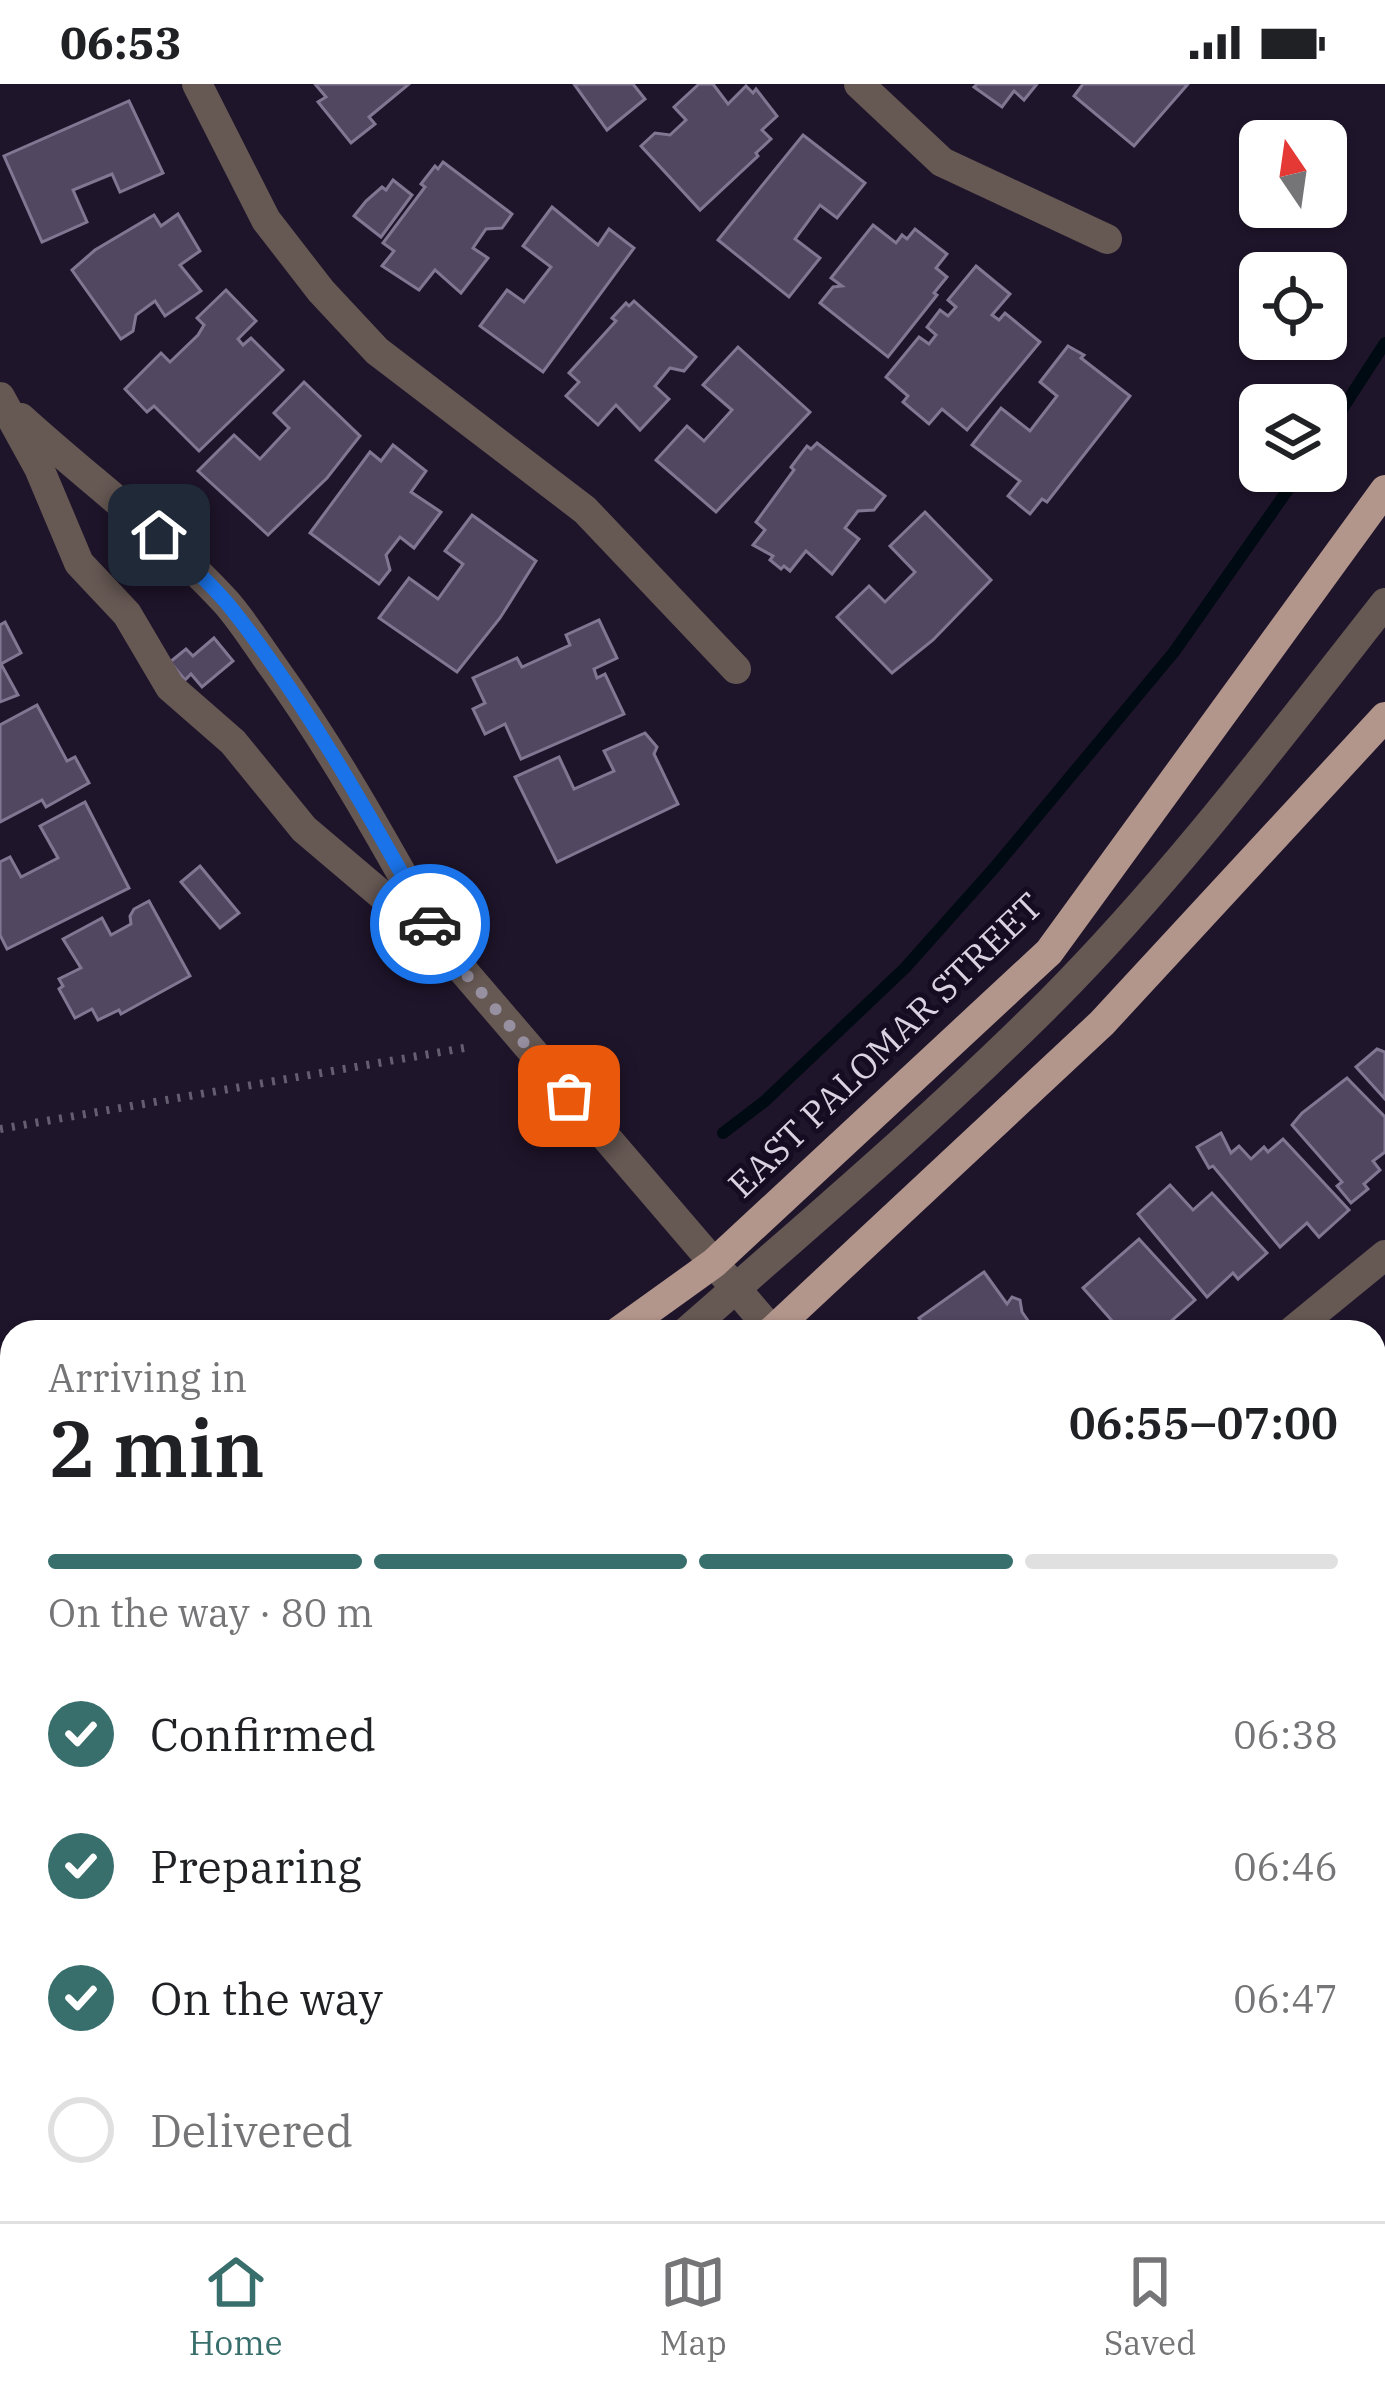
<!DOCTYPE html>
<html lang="en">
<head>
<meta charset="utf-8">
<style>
	:root { --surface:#fff; --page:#f6f6f6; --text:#202124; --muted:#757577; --line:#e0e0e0; --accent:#386f6c }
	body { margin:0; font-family:"IBM Plex Serif",serif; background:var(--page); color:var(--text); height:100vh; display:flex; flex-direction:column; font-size:45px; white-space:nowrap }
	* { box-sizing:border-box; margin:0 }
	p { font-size:39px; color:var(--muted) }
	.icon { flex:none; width:66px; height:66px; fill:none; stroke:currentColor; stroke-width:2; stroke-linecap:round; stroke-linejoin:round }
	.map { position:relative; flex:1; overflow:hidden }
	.sheet { position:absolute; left:0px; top:1236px; width:1386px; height:903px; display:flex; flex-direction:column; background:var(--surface); border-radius:36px 36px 0 0; box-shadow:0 3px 9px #0004 }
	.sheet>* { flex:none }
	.needle { width:78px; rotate:347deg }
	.buttons { position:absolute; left:1239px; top:36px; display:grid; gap:24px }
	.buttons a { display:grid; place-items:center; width:108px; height:108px; border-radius:18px; background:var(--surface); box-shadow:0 3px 9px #0004; font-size:60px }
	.pin { position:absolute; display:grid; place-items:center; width:102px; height:102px; color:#fff; margin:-51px; border-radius:24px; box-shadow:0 6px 18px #0006 }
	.courier { position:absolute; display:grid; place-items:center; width:120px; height:120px; margin:-60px; border:9px solid #1a73e8; border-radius:50%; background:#fff; color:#222; box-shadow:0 3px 15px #0007 }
	.summary em { font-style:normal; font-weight:600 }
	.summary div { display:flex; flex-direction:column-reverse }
	.summary { display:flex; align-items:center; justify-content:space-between; height:204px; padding:0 48px }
	h1 { font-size:78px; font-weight:600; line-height:90px }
	.bar { display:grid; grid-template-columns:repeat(4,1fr); gap:18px 12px; align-content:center; height:144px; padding:0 48px }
	.bar i { height:15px; border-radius:9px; background:var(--line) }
	.bar .current { background:var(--accent) }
	.bar p { grid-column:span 4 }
	ol { padding:0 48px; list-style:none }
	li { display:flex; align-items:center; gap:36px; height:132px }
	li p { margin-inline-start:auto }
	li .icon { padding:12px; border-radius:50%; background:var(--accent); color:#fff; stroke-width:4 }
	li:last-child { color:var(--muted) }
	li i { width:66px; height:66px; border:6px solid var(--line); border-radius:50% }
	.status { display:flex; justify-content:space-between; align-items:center; height:84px; padding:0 60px; background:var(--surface); direction:ltr }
	.status svg { height:33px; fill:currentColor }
	.tabs { display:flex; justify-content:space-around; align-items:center; height:168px; border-top:3px solid var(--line); background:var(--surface); font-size:33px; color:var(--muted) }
	.tabs a { display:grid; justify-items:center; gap:6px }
	.tabs .current { color:var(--accent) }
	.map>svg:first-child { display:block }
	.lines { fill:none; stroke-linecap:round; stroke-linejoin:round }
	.stream { stroke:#000a12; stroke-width:12 }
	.building { fill:#524761; stroke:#827793; stroke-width:3 }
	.path { stroke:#655d70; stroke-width:8; stroke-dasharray:3 9; stroke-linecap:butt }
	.minor { stroke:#665853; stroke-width:30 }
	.major { stroke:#b2958b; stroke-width:30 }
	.done { stroke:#9790a1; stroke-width:12; stroke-dasharray:0 21.6 }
	.route { stroke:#1a73e8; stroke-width:15 }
	.labels { text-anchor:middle; stroke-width:10; stroke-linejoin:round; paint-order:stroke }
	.street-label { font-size:36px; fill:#d8d2e1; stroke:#160c21 }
</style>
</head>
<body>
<div class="status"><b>06:53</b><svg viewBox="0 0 49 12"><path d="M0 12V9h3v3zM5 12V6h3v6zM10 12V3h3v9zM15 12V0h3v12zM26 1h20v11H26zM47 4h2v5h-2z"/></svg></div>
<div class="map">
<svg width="1385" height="2137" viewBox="0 0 1385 2137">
	<rect width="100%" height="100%" fill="#1f152b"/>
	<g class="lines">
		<g class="stream">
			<polyline points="1326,350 1385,259"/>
			<polyline points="723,1049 765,1017 905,884 995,783 1174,568 1301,387"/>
		</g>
	</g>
	<g class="building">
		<polygon points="315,0 409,0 369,33 375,40 351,59 318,18 326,13"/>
		<polygon points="574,0 633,0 645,15 607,46"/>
		<polygon points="699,0 713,0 728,20 746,2 753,9 756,5 777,32 762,46 771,55 756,69 758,72 700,126 641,62 655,49 670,51 686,36 674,23"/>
		<polygon points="977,0 1037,0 1024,16 1014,7 1002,23 974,3"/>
		<polygon points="1083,0 1188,0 1134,62 1074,12"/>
		<polygon points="129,17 163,89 120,108 112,90 73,106 87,138 42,158 4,72"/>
		<polygon points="803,51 865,99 837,134 820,121 795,155 820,174 789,213 718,156"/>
		<polygon points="443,78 512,130 502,144 486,145 473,164 488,174 461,209 435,186 419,206 382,182 394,167 383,159 425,103 421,100 435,82 438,85"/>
		<polygon points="393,96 412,111 381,153 354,132 366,117 382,103 386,106"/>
		<polygon points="552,123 598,161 609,145 634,164 543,288 480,242 507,206 524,218 551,183 523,162"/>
		<polygon points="178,130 200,167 180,181 201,207 165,232 155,217 136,231 133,247 121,255 72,186 95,166 154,131 161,142"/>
		<polygon points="873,141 896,159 902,151 907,155 915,145 947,170 936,184 947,193 934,209 937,211 888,273 820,219 833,203 842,202 831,194"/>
		<polygon points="976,182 1010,210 992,231 999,236 1005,229 1040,258 967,346 942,325 929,340 903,318 908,312 886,293 919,253 929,260 936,251 927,243 940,226 948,232 956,223 948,216"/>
		<polygon points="226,206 256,237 238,255 243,261 251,254 283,286 199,367 154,322 147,328 125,305 161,269 170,278 198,251 204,241 197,234"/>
		<polygon points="634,217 696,273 684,287 670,284 655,302 669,315 640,346 616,321 598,341 566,312 579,298 569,289 616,237 612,234 626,219 629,222"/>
		<polygon points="1068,262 1084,271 1081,274 1130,312 1047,418 1042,415 1030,430 1008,412 1020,397 972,361 1001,324 1030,347 1057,312 1040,298"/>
		<polygon points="738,263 810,328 716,428 656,376 687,342 704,357 732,326 703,301"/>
		<polygon points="304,298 360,352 327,394 268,451 198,387 234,351 260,375 289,344 274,329"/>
		<polygon points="817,359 885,412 874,426 858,427 845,444 859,455 832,490 806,467 790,487 784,482 781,485 770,476 773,472 753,461 765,446 756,438 794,386 791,383 807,362 811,365"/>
		<polygon points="393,361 426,387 411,408 441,428 414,464 400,453 386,471 390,486 379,500 310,449 370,368 381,377"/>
		<polygon points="925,428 991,496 933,556 892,589 837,533 869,502 885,518 915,488 890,462"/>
		<polygon points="472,431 536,477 500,534 457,588 379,534 409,494 438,515 463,480 445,467"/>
		<polygon points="599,536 617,574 594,585 597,594 605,590 624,630 521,675 505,640 485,650 473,625 485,619 473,594 517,574 522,583 570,561 566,551"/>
		<polygon points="5,538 21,569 1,580 18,611 0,618 0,541"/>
		<polygon points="214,554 233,577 202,603 191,590 185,596 170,578 186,565 193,572"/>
		<polygon points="37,621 67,677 75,673 89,699 46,723 42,716 0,738 0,641"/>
		<polygon points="645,649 657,663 654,670 678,720 557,778 515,693 559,673 574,705 614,687 604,667"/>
		<polygon points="85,718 129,804 7,865 0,851 0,778 10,773 21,793 58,774 40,742"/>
		<polygon points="200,782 239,829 220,844 181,798"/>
		<polygon points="149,817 190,892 121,930 119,926 98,936 92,925 75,934 59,905 63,902 59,895 81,884 63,855 102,834 111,851 131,840 130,832 134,825"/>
		<polygon points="1377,965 1385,968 1385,1015 1356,983"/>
		<polygon points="1347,994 1385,1033 1385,1068 1373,1077 1380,1086 1364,1100 1368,1105 1351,1119 1337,1102 1342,1098 1292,1041 1302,1029"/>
		<polygon points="1221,1049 1231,1069 1239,1062 1251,1075 1264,1063 1268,1068 1283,1055 1349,1126 1319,1153 1307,1139 1280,1163 1213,1082 1209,1084 1197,1063"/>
		<polygon points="1170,1101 1193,1126 1212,1109 1267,1169 1238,1195 1233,1189 1207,1213 1138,1130"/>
		<polygon points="1139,1155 1195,1216 1168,1240 1175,1248 1122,1248 1083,1204"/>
		<polygon points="984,1188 1007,1220 1012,1213 1020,1216 1022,1228 1034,1245 1029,1248 929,1248 919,1234"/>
		<rect x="0" y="1284" width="12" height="83"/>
		<polygon points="1378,1284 1385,1294 1385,1374 1374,1382 1374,1287"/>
		<polygon points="1385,1388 1385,1438 1378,1442 1374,1437 1374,1396"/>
		<polygon points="1374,1691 1385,1707 1385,1762 1374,1770"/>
		<polygon points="1385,1803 1385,1885 1374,1889 1374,1806"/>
		<polygon points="12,1948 12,1997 0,1976 0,1955"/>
		<polygon points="0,1999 12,2020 12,2060 0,2066"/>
		<polygon points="235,2127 312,2127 318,2137 221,2137"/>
		<polygon points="329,2127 394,2127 376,2137 335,2137"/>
		<polygon points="604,2127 636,2127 648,2137 592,2137"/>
		<polygon points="726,2127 811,2127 795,2137 758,2137 756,2133 733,2137"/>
		<polygon points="855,2127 865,2127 872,2137 832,2137"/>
		<polygon points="1095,2127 1160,2127 1166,2137 1076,2137"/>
	</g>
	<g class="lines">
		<polyline class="path" points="0,1045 464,964"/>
		<g class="minor">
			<polyline points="197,0 266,136 321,207 377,267 585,426 736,585"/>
			<polyline points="859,0 942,78 1107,155"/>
			<polyline points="0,313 39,384 79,479 127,530 170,603 233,658 304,745 442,862 773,1248"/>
			<path d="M21 334C88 395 163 450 225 517 243 537 258 562 274 584 332 665 382 754 431 842"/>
			<path d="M686 1248C809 1140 935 1033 1051 917 1173 794 1278 655 1385 519"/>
			<polyline points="1291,1248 1385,1171"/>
			<polyline points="1374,1564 1385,1579"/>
			<polyline points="0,1709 12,1701"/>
			<polyline points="965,2127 970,2137"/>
			<polyline points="1302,2127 1305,2137"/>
			<polyline points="25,2137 43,2127"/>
		</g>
		<g class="major">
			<polyline points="618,1248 714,1179 1049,868 1385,406"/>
			<polyline points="771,1248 1102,939 1385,633"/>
			<polyline points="0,1644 12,1637"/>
			<polyline points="0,1763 12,1756"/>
		</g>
	</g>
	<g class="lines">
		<polyline class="done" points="430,840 442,862 569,1012"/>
		<path class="route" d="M159 451C183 475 210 498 231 524 308 621 370 732 430 840"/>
	</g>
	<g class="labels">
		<g class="street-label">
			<text transform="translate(885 961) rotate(-44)" y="13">EAST PALOMAR STREET</text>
		</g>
	</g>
</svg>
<div class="buttons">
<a><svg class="needle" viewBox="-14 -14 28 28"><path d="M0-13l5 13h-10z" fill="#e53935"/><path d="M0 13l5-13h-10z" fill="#757577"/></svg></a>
<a><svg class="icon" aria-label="locate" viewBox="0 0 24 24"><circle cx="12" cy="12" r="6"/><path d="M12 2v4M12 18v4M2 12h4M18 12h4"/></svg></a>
<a><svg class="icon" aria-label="layers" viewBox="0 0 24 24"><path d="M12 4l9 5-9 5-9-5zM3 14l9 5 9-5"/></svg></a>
</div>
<div class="pin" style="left:569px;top:1012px;background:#ea580c"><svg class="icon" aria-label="bag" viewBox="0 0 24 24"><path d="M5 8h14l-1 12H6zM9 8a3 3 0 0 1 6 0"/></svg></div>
<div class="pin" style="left:159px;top:451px;background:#1f2937"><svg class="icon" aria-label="home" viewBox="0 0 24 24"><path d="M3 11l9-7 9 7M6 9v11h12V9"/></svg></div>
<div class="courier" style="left:430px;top:840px"><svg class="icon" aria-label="car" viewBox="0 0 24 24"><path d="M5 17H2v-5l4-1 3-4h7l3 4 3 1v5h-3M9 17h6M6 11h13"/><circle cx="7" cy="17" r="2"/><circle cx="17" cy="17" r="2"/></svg></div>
<section class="sheet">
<div class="summary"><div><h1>2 min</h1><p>Arriving in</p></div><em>06:55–07:00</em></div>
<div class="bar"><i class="current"></i><i class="current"></i><i class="current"></i><i></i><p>On the way · 80 m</p></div>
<ol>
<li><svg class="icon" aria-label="check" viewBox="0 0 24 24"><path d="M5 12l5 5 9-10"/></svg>Confirmed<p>06:38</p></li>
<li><svg class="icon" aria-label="check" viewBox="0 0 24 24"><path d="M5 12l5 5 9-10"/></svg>Preparing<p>06:46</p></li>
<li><svg class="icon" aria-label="check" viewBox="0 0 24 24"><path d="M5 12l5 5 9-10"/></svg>On the way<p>06:47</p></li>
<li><i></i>Delivered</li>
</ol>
</section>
</div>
<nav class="tabs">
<a class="current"><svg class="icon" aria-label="home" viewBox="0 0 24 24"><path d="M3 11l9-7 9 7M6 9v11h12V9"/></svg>Home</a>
<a><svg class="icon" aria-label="map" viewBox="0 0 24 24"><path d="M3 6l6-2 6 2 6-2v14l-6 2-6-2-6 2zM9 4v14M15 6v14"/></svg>Map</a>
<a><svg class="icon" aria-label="saved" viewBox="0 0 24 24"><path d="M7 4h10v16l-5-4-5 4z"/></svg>Saved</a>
</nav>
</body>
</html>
